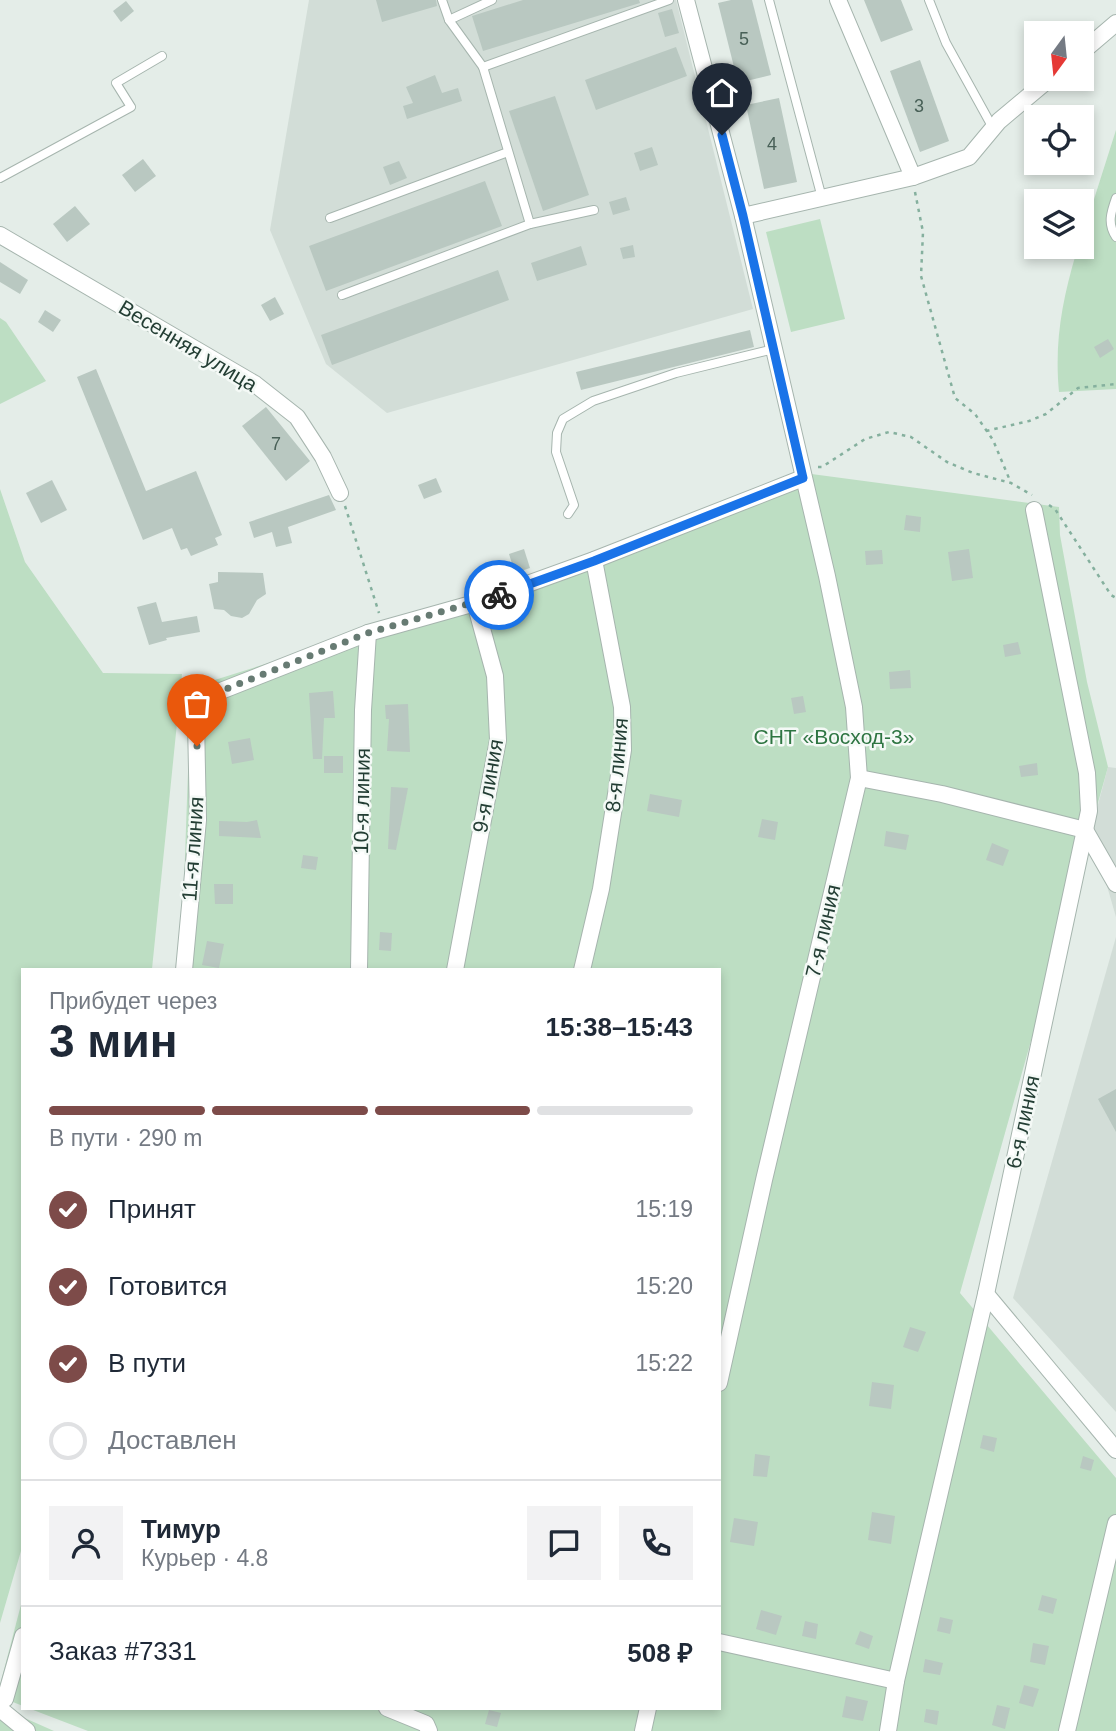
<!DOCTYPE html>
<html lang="ru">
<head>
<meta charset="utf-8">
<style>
	:root { --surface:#fff; --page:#f2f2f3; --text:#1f2937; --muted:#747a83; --line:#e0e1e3; --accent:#7d4b49 }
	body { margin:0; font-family:Arial,sans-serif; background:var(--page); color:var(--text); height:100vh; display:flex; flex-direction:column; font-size:26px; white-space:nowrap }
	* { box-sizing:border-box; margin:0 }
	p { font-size:23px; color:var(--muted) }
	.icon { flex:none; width:38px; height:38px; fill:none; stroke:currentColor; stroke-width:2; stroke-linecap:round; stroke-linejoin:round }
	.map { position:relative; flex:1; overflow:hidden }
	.panel { position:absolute; left:21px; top:968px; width:700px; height:742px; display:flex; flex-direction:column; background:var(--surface); border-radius:0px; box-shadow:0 4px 10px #0003 }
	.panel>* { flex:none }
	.needle { width:46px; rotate:195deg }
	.tools { position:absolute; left:1024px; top:21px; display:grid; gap:14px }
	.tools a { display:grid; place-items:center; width:70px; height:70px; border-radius:0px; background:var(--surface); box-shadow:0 4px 10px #0003; font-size:35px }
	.pin { position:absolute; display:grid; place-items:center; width:60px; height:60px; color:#fff; margin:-72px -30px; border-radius:50% 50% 50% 0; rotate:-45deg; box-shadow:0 0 7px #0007 }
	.pin .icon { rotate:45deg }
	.courier { position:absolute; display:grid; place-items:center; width:70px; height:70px; margin:-35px; border:5px solid #1a73e8; border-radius:50%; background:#fff; color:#222; box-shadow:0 2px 9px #0007 }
	.headline em { font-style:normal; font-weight:800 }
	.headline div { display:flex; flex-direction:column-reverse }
	.headline { display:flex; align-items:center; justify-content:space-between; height:119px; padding:0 28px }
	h1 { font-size:46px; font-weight:800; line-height:52px }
	.bar { display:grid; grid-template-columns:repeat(4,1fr); gap:10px 7px; align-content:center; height:84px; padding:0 28px }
	.bar i { height:9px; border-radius:5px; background:var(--line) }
	.bar .active { background:var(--accent) }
	.bar p { grid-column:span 4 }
	.line { display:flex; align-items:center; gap:18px; padding:0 28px; border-top:2px solid var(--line) }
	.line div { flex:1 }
	.round { display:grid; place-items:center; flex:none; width:74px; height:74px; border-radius:0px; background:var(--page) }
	ol { padding:0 28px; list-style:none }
	li { display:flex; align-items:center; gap:21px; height:77px }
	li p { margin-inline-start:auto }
	li .icon { padding:7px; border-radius:50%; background:var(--accent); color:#fff; stroke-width:4 }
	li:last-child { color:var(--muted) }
	li i { width:38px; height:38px; border:4px solid var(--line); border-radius:50% }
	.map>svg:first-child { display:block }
	.built { fill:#d2ddd7 }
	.green { fill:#bddec3 }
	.building { fill:#b9c8c1 }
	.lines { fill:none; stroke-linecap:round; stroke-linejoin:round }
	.lane-casing { stroke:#a6b5ae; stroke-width:10 }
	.street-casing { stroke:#a6b5ae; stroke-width:18 }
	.path { stroke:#85b09e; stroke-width:2.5; stroke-dasharray:3.5 5; stroke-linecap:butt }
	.lane { stroke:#fff; stroke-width:8 }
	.street { stroke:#fff; stroke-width:16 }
	.done { stroke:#677b73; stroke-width:7; stroke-dasharray:0 12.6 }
	.route { stroke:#1a73e8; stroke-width:9 }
	.labels { text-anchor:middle; stroke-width:5; stroke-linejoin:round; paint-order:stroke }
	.number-label { font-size:18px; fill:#486057 }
	.street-label { font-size:21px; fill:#233e34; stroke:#f4f9f6 }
	.park-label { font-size:21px; fill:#2e7542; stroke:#f4f9f6 }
</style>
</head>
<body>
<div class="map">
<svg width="1116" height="1731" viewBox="0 0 1116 1731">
	<rect width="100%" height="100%" fill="#e4ede8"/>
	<g class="built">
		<polygon points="309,0 676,0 753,309 387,413 326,364 270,230"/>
		<polygon points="1108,767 1116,768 1116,917 1091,831"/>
		<polygon points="1116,937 1116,1412 1013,1298"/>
	</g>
	<g class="green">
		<path d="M1116 130V389L1059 392C1054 340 1063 296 1078 247H1082V237Z"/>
		<polygon points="820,219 845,319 791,332 766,232"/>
		<polygon points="0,318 6,322 46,381 0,404"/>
		<polygon points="804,473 1059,507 1060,535 1087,682 1108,767 960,1293 1116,1478 1116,1731 88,1731 28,1708 719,1708 719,970 181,969 190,715 202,684 475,598"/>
		<polygon points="0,489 25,562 103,673 182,674 152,969 23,970 23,1544 0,1623"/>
		<polygon points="23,1597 23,1706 0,1697 0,1685"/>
		<polygon points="0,1706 2,1708 54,1731 0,1731"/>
	</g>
	<g class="building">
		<polygon points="376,0 436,0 437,6 382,22"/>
		<polygon points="523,0 639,0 640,3 483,51 472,16"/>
		<polygon points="731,0 752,0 771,75 738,83 718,3"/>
		<polygon points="864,0 901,0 913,30 881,42"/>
		<polygon points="126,1 134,11 121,22 113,11"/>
		<polygon points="672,9 679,33 665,37 658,13"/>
		<polygon points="676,47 687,76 596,110 585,80"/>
		<polygon points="920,60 949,141 920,152 890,71"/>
		<polygon points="435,75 442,93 458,88 462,101 407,119 403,106 413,103 406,87"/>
		<polygon points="555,96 589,195 543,211 509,111"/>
		<polygon points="779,98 797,182 764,189 746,105"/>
		<polygon points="652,147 658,165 640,171 634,153"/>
		<polygon points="143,159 156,176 135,192 122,175"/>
		<polygon points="399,161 407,178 390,185 383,167"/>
		<polygon points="485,181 502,226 326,291 309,246"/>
		<polygon points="626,197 630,210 613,215 609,202"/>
		<polygon points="75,206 90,224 67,242 53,224"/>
		<polygon points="633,245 635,257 623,259 620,248"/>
		<polygon points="581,246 587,265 537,281 531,263"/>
		<polygon points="0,262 28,280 20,294 0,282"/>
		<polygon points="498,270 509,300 332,365 321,335"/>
		<polygon points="275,297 284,314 270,321 261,305"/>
		<polygon points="45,310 61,320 53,332 38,322"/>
		<polygon points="750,330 754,347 581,390 576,372"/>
		<polygon points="1108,339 1114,349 1100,358 1094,347"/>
		<polygon points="96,369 146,491 196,471 222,535 215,538 218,545 191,556 187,548 181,550 172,528 143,540 77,377"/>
		<polygon points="266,407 310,461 286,481 242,426"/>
		<polygon points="436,478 442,492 424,499 418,485"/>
		<polygon points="52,480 67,510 41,523 26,493"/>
		<polygon points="329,495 336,510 288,527 292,543 276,547 272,532 254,538 249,522"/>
		<polygon points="906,515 921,517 920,532 904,530"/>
		<polygon points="524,549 530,568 515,573 509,554"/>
		<polygon points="969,549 973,578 952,581 948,552"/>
		<polygon points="882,550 883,564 866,565 865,551"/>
		<polygon points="218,572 263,573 266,594 257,600 249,614 242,618 231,616 224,610 214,609 209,584 218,582"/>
		<polygon points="156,602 162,622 197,616 200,632 166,638 167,640 149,645 137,607"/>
		<polygon points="1018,642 1021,654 1005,657 1003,645"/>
		<polygon points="910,670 911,688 890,689 889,672"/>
		<polygon points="333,691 335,718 324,718 322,759 313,759 309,693"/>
		<polygon points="803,696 806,712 794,714 791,698"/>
		<polygon points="408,704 410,752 387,751 389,719 386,719 385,705"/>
		<polygon points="250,738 254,760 232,764 228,742"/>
		<rect x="324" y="756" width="19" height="17"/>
		<polygon points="1037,763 1038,775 1021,777 1019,766"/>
		<polygon points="391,787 408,788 396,850 388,849"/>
		<polygon points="650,794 682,800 679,817 647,811"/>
		<polygon points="762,819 778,822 775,840 758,837"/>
		<polygon points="257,820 261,838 219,836 219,821 247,822"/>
		<polygon points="886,831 909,835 906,850 884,846"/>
		<polygon points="992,843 1009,850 1003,866 986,860"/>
		<polygon points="303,855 318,857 316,870 301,868"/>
		<polygon points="214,884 233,884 233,904 215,904"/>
		<polygon points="380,932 392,933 391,951 379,950"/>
		<polygon points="207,941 224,944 219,968 202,965"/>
		<polygon points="1116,1089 1116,1132 1098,1099"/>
		<polygon points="910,1327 926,1332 918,1352 903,1347"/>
		<polygon points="872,1382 894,1385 891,1409 869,1406"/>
		<polygon points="983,1435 997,1438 994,1452 980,1448"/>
		<polygon points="755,1454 770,1456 767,1477 753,1476"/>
		<polygon points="1083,1456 1094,1460 1091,1471 1080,1468"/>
		<polygon points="872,1512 895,1516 891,1544 868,1540"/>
		<polygon points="734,1518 758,1522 754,1546 730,1542"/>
		<polygon points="1042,1595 1057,1599 1053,1614 1038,1610"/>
		<polygon points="761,1610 782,1616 776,1635 756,1629"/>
		<polygon points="940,1617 953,1620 950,1634 937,1631"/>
		<polygon points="805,1621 818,1624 816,1639 802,1636"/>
		<polygon points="860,1631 873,1636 869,1649 855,1644"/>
		<polygon points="1033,1643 1049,1646 1045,1665 1030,1662"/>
		<polygon points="925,1659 943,1663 940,1675 923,1672"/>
		<polygon points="1024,1685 1039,1689 1033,1707 1019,1703"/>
		<polygon points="846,1696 868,1701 863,1721 842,1717"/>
		<polygon points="997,1705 1010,1708 1005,1729 992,1725"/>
		<polygon points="926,1709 939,1711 937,1725 924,1722"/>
		<polygon points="489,1710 501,1713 497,1727 485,1724"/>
	</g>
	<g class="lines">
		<defs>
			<g id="lane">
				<polyline points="442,0 449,20 483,67"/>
				<polyline points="769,0 822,198"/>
				<polyline points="929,0 946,43 993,128"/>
				<polyline points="449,20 492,0"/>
				<polyline points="0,178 131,107 116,83 162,56"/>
				<path d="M1116 198C1111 212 1107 224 1116 237"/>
				<polyline points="330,218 508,152"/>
				<polyline points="530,224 594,210"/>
				<polyline points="342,295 530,224 483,67 669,0"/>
				<polyline points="568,514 574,505 556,452 557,433 563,419 593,401 676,373 774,349"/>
			</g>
			<g id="street">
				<polyline points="686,0 743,216 827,576 854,707 859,778 764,1180 719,1383"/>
				<polyline points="1082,52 1116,23"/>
				<polyline points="913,177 969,157 999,121 1049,79"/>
				<polyline points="743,216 913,177 838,0"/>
				<polyline points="0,235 255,384 297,417 323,457 340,493"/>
				<polyline points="859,778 942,794 1085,830 1116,884"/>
				<polyline points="184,970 198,820 196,721 203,698 368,633 475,603 594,560 803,478"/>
				<polyline points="359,970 363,710 368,633"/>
				<polyline points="455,970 498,740 495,676 475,603"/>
				<polyline points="582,970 601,889 623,750 622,707 594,560"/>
				<polyline points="986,1294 1116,1450"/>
				<polyline points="719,1642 896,1681"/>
				<polyline points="5,1699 23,1636"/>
				<polyline points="387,1708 426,1724 429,1731"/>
				<polyline points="0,1709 27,1731"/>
				<polyline points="643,1731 648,1708"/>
				<polyline points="888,1731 896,1681 986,1294 1089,811 1087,773 1034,510"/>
				<polyline points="1067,1731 1116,1523"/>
			</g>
		</defs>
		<use href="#lane" class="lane-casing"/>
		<use href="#street" class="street-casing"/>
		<g class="path">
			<polyline points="915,192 923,232 921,276 955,398 975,414 993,440 1011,483"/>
			<polyline points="986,431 1029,421 1046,414 1078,388 1116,384"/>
			<polyline points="818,467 822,467 865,439 889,432 911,437 947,462 973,473 1011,483 1032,495"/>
			<polyline points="1049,505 1055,509 1111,595 1116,598"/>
			<polyline points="345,506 379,613"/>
		</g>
		<use href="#lane" class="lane"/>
		<use href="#street" class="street"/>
	</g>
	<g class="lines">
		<polyline class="done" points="197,746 197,721 203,698 368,633 499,595"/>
		<polyline class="route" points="499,595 594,561 803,478 743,216 722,135"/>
	</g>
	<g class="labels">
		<g class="number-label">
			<text x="744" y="45">5</text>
			<text x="919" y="112">3</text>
			<text x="772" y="150">4</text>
			<text x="276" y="450">7</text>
		</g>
		<g class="street-label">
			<text transform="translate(188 346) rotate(31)" y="7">Весенняя улица</text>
			<text transform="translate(617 765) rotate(-85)" y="7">8-я линия</text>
			<text transform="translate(488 786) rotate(-80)" y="7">9-я линия</text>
			<text transform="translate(362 801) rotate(-89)" y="7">10-я линия</text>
			<text transform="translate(193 849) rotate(-86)" y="7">11-я линия</text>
			<text transform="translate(823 931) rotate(-77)" y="7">7-я линия</text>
			<text transform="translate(1023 1122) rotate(-78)" y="7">6-я линия</text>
		</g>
		<g class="park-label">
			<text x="834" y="744">СНТ «Восход-3»</text>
		</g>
	</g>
</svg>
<div class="tools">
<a><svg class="needle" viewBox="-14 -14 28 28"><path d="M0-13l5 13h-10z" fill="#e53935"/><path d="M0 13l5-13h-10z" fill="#747a83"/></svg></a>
<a><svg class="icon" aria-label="locate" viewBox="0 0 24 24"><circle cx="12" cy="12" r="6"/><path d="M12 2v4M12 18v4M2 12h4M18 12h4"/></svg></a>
<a><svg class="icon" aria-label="layers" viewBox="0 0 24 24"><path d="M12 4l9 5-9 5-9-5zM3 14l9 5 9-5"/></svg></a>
</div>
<div class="pin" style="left:197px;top:746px;background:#ea580c"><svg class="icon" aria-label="bag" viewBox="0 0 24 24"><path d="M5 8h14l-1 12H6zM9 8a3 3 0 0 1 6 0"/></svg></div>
<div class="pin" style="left:722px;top:135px;background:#1f2937"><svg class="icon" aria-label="home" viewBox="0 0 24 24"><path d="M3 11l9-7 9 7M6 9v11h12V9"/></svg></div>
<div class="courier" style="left:499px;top:595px"><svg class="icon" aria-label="bike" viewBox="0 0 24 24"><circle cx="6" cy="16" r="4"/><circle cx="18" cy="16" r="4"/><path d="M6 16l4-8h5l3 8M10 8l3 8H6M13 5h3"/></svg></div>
<section class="panel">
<div class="headline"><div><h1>3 мин</h1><p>Прибудет через</p></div><em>15:38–15:43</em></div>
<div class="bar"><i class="active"></i><i class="active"></i><i class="active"></i><i></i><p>В пути · 290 m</p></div>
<ol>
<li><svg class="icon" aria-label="check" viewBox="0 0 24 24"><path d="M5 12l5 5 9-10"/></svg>Принят<p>15:19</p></li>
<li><svg class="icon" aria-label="check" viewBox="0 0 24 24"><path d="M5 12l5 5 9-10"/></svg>Готовится<p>15:20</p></li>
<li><svg class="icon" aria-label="check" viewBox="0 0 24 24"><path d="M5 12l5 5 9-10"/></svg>В пути<p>15:22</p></li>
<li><i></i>Доставлен</li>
</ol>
<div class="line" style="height:126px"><a class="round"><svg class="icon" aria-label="person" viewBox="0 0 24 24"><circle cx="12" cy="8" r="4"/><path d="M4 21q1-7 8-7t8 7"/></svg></a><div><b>Тимур</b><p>Курьер · 4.8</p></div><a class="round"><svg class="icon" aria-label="chat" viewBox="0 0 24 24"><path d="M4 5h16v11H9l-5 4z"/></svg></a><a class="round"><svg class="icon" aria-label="phone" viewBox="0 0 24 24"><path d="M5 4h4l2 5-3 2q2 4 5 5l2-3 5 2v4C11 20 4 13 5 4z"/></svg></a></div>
<div class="line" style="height:91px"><div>Заказ #7331</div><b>508 ₽</b></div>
</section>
</div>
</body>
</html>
